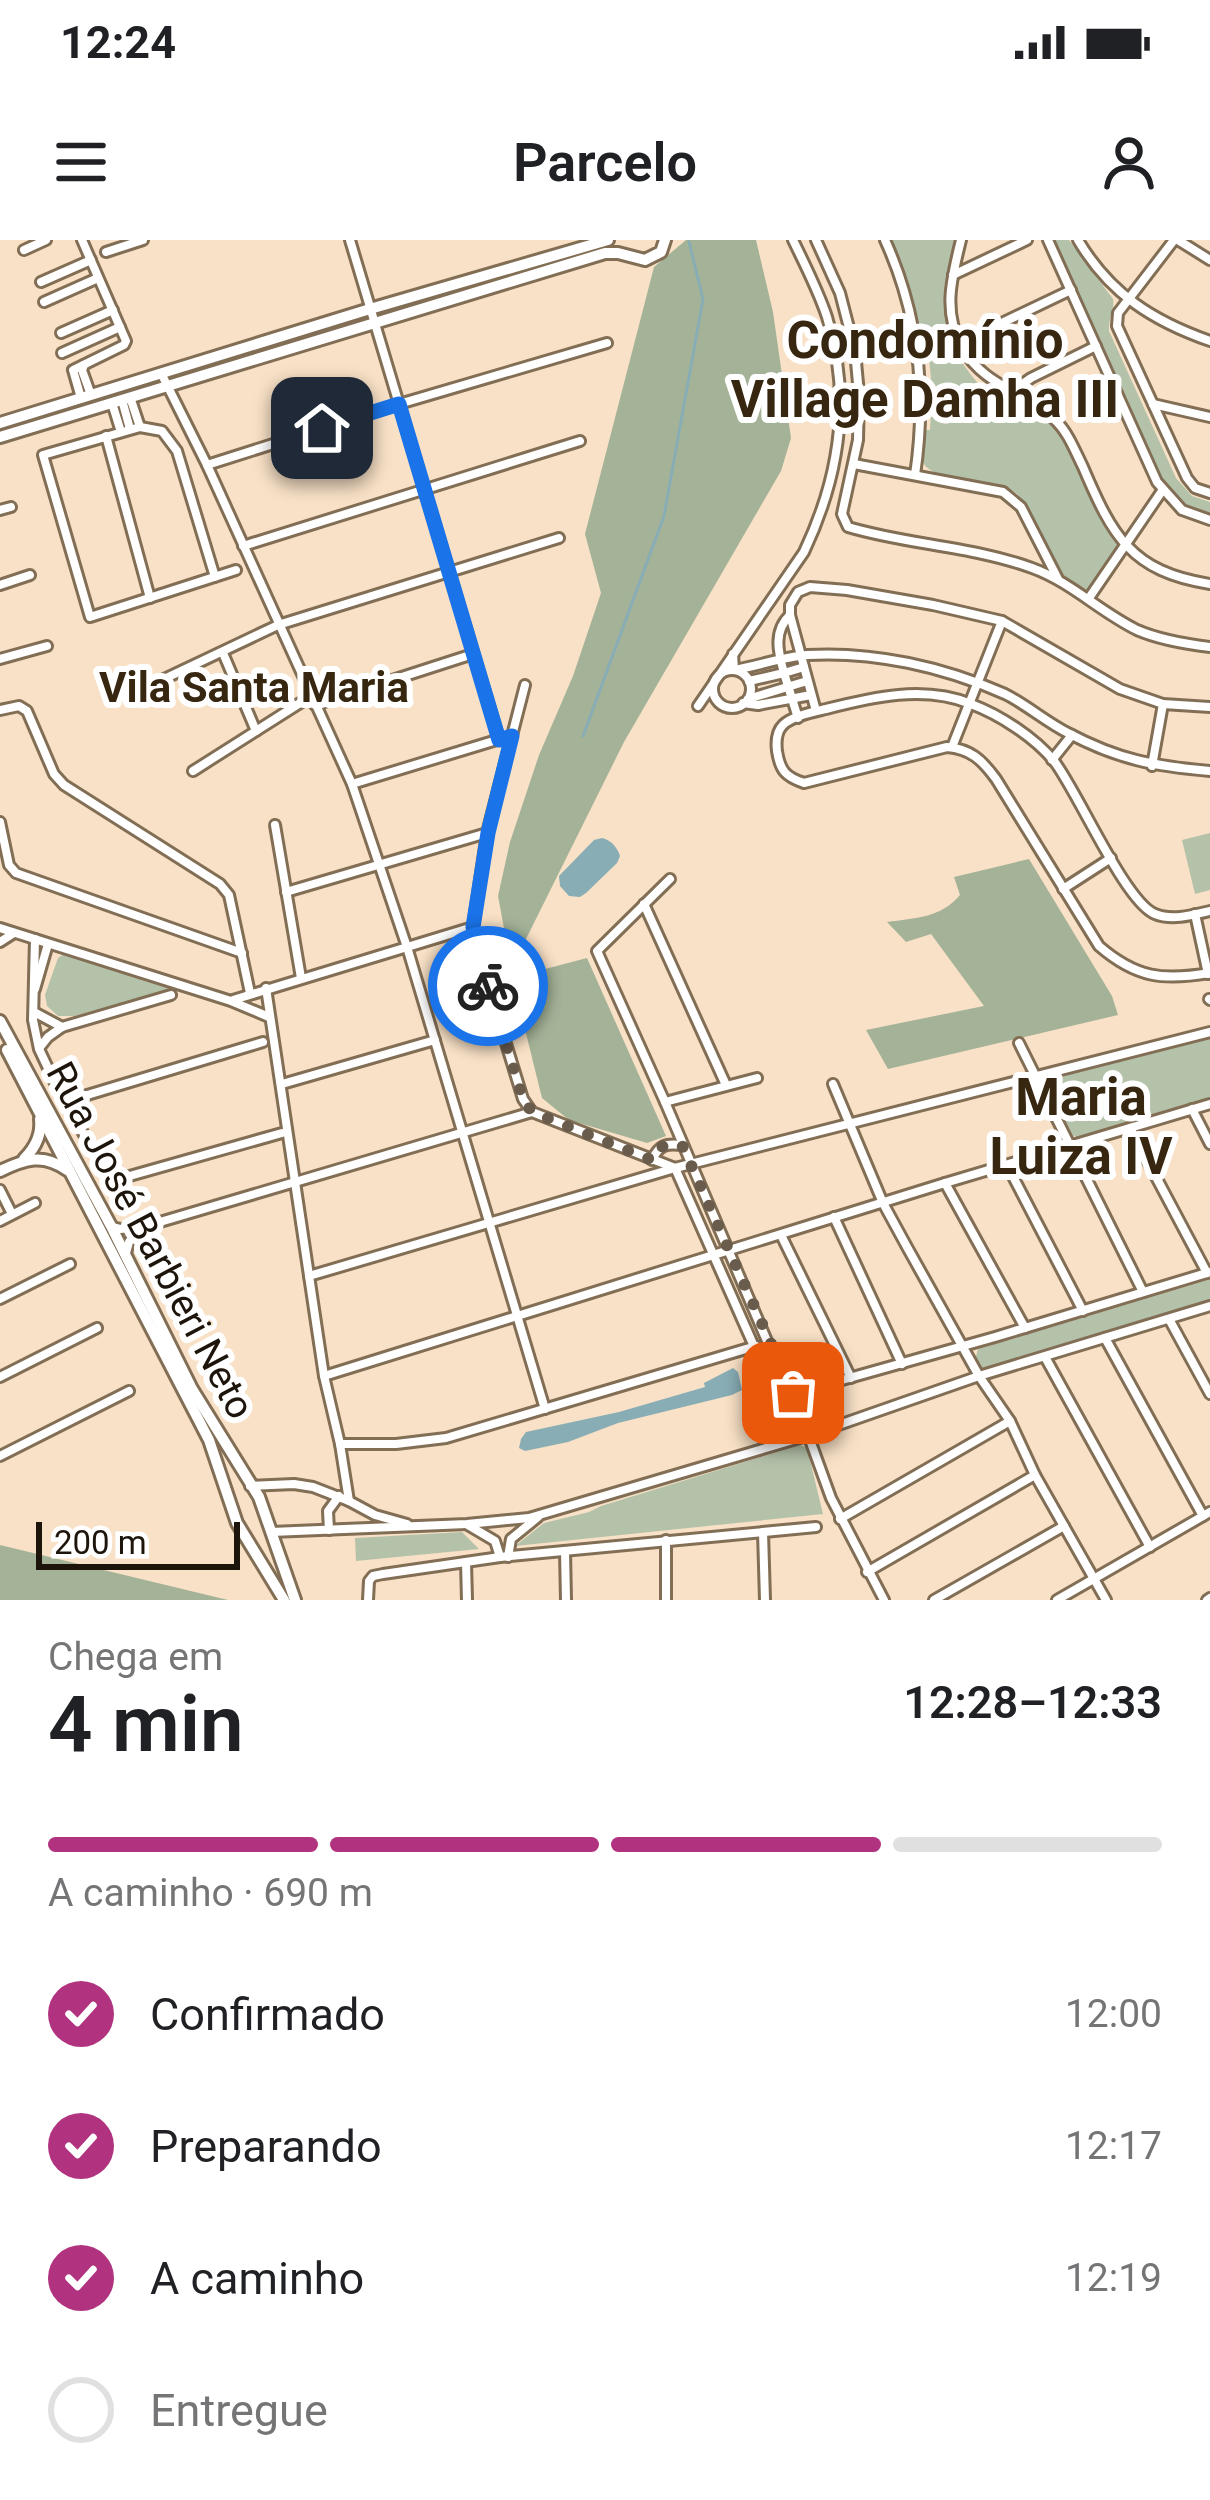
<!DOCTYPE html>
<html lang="pt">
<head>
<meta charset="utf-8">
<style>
	:root { --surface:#fff; --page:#f2f2f2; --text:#202124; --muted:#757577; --line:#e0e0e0; --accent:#b1327f }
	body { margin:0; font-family:Roboto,sans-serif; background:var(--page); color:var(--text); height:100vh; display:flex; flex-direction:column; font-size:45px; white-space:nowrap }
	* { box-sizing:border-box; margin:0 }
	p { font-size:39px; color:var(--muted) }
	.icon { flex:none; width:66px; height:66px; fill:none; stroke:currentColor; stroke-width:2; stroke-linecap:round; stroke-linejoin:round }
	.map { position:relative; height:1360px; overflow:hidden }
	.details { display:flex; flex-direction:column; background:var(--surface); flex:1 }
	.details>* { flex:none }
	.scale { position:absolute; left:36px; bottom:30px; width:204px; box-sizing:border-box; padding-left:12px; border:6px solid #1d150b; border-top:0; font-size:33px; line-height:42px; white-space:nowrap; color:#1d150b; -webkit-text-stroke:9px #fff; paint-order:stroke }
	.pin { position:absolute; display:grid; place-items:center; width:102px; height:102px; color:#fff; margin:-51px; border-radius:24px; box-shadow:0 6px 18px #0006 }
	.courier { position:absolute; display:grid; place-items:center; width:120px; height:120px; margin:-60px; border:9px solid #1a73e8; border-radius:50%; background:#fff; color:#222; box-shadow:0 3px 15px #0007 }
	.overview em { font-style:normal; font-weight:600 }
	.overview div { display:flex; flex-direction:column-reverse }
	.overview { display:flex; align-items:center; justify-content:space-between; height:204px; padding:0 48px }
	h1 { font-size:78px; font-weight:600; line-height:90px }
	.bar { display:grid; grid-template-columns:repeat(4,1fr); gap:18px 12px; align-content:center; height:144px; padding:0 48px }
	.bar i { height:15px; border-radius:9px; background:var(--line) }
	.bar .active { background:var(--accent) }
	.bar p { grid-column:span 4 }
	ol { padding:0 48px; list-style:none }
	li { display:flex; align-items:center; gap:36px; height:132px }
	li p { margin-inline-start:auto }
	li .icon { padding:12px; border-radius:50%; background:var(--accent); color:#fff; stroke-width:4 }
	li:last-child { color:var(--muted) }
	li i { width:66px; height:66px; border:6px solid var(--line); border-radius:50% }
	.status { display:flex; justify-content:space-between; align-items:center; height:84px; padding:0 60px; background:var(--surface); direction:ltr }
	.status svg { height:33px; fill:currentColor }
	header { display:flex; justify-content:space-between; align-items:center; height:156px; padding:0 48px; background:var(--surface); font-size:54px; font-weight:600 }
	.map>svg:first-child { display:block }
	.green { fill:#b5c2aa }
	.forest { fill:#a4b398 }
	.water { fill:#88adb5 }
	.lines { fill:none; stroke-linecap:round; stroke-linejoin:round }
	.stream { stroke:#88adb5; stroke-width:3 }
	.street-casing { stroke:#826e55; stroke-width:14 }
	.secondary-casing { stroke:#826e55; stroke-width:16 }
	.street { stroke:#fff; stroke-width:8 }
	.secondary { stroke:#fff; stroke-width:10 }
	.done { stroke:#6a5c4c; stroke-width:12; stroke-dasharray:0 21.6 }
	.route { stroke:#1a73e8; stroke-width:15 }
	.labels { text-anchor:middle; stroke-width:12; stroke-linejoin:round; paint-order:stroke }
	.street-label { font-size:39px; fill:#1d150b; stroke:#fff }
	.neighbourhood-label { font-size:42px; font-weight:bold; fill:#382710; stroke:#fff }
	.district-label { font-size:51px; font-weight:bold; fill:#382710; stroke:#fff }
</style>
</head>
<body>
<div class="status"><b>12:24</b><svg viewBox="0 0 49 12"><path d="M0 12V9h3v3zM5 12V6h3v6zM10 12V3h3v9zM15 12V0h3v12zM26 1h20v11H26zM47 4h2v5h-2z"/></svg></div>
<header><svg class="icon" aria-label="menu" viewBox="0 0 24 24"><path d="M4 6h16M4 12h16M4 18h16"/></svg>Parcelo<svg class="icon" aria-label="person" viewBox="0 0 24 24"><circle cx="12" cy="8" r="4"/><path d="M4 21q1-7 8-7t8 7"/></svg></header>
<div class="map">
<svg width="1210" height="1360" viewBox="0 0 1210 1360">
	<rect width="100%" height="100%" fill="#f8e1c6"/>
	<g class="green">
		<path d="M888 0H958L948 36 950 84 944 87C954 112 966 131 985 151L990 146 1044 175 1063 194 1104 283 1117 300V309L1092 349H1078C1052 333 1043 306 1031 279 1027 270 1024 261 1017 254 997 236 927 245 922 219 921 211 924 199 925 190H930L931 168 926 167 925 141 931 139 929 118 925 117 921 89Z"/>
		<path d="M1054 0H1069L1113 59C1115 70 1108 79 1109 91L1176 238 1192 256 1210 262V274L1187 267 1163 242Z"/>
		<polygon points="1210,593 1210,650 1195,654 1182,600"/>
		<polygon points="67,712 180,748 74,776 58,776 47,766 45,755 58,718"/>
		<path d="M1210 796V859L1081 898C1060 895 1055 869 1047 851L1051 839Z"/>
		<polygon points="1210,1039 1210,1063 990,1129 982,1129 975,1120 978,1109"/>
		<polygon points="800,1205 807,1208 823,1274 515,1306 544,1283 589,1272 601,1266"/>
		<polygon points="462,1292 479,1309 356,1321 355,1298"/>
	</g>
	<g class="forest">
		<polygon points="686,0 756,0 773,72 791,198 781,231 624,502 523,705 507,704 498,656 510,602 539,515 573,436 601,353 585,294 654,27"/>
		<path d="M1029 619 1112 756 1118 775 888 829 866 790 984 766 931 694 906 702 887 682C915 678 941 678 960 655L954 637Z"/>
		<polygon points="587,718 666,896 647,903 569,880 542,858 518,761 526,734"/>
		<polygon points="0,1305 228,1360 0,1360"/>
	</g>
	<g class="water">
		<path d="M602 598C611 600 617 607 620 616L617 623 586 653 580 657 569 656 560 646 559 636 594 600Z"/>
		<polygon points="733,1128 738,1132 742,1150 732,1155 618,1183 568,1202 525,1211 519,1208 521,1199 526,1192 619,1172 705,1147 704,1143"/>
	</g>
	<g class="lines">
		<polyline class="stream" points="583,496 664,276 703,59 689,2"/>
		<defs>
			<g id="street">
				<polyline points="350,0 499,499"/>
				<path d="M816 0 840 53 855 111 859 154 858 200 842 274 848 287C908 305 972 306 1032 328 1071 342 1100 372 1137 390 1160 400 1185 404 1210 407"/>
				<path d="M885 0C919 75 927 154 915 235"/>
				<path d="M961 0C952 37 942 72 962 107 984 147 1025 151 1055 180 1068 192 1075 211 1083 227 1112 295 1131 332 1210 344"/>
				<polyline points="1048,0 1157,242 1182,270 1210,280"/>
				<path d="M1078 0C1110 54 1153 81 1210 101"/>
				<polyline points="1174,0 1118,73 1117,86 1187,238 1195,248 1210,253"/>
				<polyline points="1178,0 1210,20"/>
				<polyline points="24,10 46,0"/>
				<polyline points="106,12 143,0"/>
				<polyline points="953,35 1027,0"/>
				<polyline points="41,42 91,20"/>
				<polyline points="44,62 98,38"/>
				<polyline points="61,93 113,70"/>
				<polyline points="960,103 1071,50"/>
				<polyline points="855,111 916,103"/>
				<polyline points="62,113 120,87"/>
				<polyline points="84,125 82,130 91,155"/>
				<polyline points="161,133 207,225 352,544 407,707 545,1169"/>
				<polyline points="1010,153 1031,138 1096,106"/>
				<polyline points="130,157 140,187"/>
				<polyline points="81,158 73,130 124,105 126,101 82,0"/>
				<polyline points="122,160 130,189"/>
				<polyline points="112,163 121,192"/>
				<polyline points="1153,164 1210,177"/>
				<polyline points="106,196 150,358"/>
				<polyline points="854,224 1003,252 1021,267 1058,339"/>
				<polyline points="207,225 399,164 607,103"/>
				<polyline points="0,270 11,267"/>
				<polyline points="243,306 580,201"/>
				<polyline points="215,337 177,211 162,191 140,187 43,215 90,377 236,330"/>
				<polyline points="0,345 30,335"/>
				<polyline points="1089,358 1162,251"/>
				<polyline points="223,413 256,491"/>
				<path d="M733 414 734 430C758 426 782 417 807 415 874 411 944 427 1005 454 1027 465 1046 482 1068 493 1119 520 1154 526 1210 531"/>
				<polyline points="0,419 47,406"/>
				<circle cx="732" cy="449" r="19"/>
				<path d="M749 441 784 433C778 412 773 391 790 375"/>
				<polyline points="525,445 487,593 473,687 477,709 523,859 532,872 675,928 795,1199"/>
				<polyline points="145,448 278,385 559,298"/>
				<polyline points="748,459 807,441"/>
				<polyline points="743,463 758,465 811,455"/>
				<polyline points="315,465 473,414"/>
				<path d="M698 466 804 312C840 236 852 158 827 77 818 50 805 25 793 0"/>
				<polyline points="0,470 19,466 27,471 54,534 64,545 220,644 229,655 250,753"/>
				<polyline points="816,471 790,375 790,365 798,352 810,347 847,350 933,365 1002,381 1120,449 1163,464 1210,467"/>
				<polyline points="798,478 784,433 804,427"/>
				<polyline points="952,507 1002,381"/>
				<polyline points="1052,520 1072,495"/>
				<polyline points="1152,526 1163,464"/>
				<polyline points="193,531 311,456"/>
				<polyline points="352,544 500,499"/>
				<polyline points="0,582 9,625 16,633 242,713"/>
				<polyline points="275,585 301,738"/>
				<polyline points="670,639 597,711 665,862 767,1101 793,1153 831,1258 884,1360"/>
				<polyline points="1063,649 1111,618"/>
				<polyline points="286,652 487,593"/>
				<polyline points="644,664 726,845"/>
				<path d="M1210 671C1193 675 1172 681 1155 674 1125 662 1078 552 1054 521 1034 497 1000 475 971 464 924 445 873 457 826 469 813 472 792 476 783 485 776 492 776 503 777 511 780 531 786 537 804 543L947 507C971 509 982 520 996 539L1099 706C1136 738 1163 741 1210 733"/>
				<polyline points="1195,674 1208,734"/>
				<polyline points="0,688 231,761 269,777"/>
				<polyline points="35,699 33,780 39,809 64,862 111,938 126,937 282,893"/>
				<polyline points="0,702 14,693"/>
				<polyline points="266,748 324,1136 340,1204 349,1261"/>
				<polyline points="35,749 48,704"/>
				<polyline points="1209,759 1210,760"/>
				<polyline points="233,760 473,687"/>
				<polyline points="34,772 62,787"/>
				<polyline points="1019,803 1143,1052"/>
				<polyline points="40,807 48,797 62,787 171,755"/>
				<polyline points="282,844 435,800"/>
				<polyline points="833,844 883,963 907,1007 979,1136 1010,1181 1035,1235 1106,1360"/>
				<polyline points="64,862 263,802"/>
				<polyline points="665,862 757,838"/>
				<polyline points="1192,869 1210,904"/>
				<polyline points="1130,888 1207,1033"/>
				<path d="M652 920C659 905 666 903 682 905"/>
				<polyline points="1007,925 1083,1071"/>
				<polyline points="945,943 1025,1088"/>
				<polyline points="0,950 12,974"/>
				<polyline points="834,977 902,1124"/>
				<polyline points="0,981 35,963"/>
				<polyline points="112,987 120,989 143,987 532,872"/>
				<polyline points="781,995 851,1138"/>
				<polyline points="126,1013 129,1002 143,987"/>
				<polyline points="309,1036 675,928 1210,792"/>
				<polyline points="0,1059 70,1024"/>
				<polyline points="1169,1079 1210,1154"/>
				<polyline points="1105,1098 1203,1276"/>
				<polyline points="1045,1117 1150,1307"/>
				<polyline points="324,1136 945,943 1210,864"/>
				<polyline points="0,1137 97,1088"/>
				<polyline points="778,1158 995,1097 1210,1032"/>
				<polyline points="340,1204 396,1204 446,1198 756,1106"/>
				<polyline points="0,1216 129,1151"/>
				<polyline points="250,1246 294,1244 313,1247 349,1261 375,1275 407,1284"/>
				<polyline points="840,1279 1010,1181"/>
				<polyline points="468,1285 495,1301 500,1317"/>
				<polyline points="329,1290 328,1271 339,1256"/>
				<polyline points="271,1292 467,1284 529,1278 810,1195 979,1136 1210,1066"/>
				<polyline points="763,1292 765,1360"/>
				<polyline points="666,1300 666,1360"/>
				<polyline points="565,1311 566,1360"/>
				<polyline points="508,1317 511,1299 538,1277"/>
				<polyline points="466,1322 467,1360"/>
				<polyline points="867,1332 1035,1235"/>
				<polyline points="368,1360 369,1341 373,1336 383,1334 500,1317 816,1287"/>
				<polyline points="934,1360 1064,1286"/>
				<polyline points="1057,1360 1210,1272"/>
				<polyline points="1207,1360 1210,1358"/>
			</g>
			<g id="secondary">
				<polyline points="0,183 370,69 608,0"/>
				<polyline points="0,197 605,13 618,13 645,20 661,12 665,0"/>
				<polyline points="0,781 111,986 192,1149 259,1257 295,1360"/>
				<polyline points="7,810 209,1200 237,1283 284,1360"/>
				<path d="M24 919C35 908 42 895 40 879"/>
				<path d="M0 931C25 919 43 913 67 930"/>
			</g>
		</defs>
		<use href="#street" class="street-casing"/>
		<use href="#secondary" class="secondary-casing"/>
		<use href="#street" class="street"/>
		<use href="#secondary" class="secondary"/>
	</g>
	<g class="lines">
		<path class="done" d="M488 746 523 859 532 872 652 920C658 905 666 903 682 905L793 1153"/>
		<polyline class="route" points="322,188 399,164 499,500 512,496 488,593 473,687 488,746"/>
	</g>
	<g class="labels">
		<g class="street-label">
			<text transform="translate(151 1000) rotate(62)" y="14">Rua José Barbieri Neto</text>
		</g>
		<g class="neighbourhood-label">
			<text x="254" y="462">Vila Santa Maria</text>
		</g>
		<g class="district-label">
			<text x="925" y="118">Condomínio<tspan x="925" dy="59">Village Damha III</tspan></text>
			<text x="1081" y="875">Maria<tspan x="1081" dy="59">Luiza IV</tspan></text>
		</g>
	</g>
</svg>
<div class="scale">200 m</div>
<div class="pin" style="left:793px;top:1153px;background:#ea580c"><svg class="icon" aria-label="bag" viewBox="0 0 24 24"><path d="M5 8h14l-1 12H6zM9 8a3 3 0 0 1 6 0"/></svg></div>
<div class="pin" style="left:322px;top:188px;background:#1f2937"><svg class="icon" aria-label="home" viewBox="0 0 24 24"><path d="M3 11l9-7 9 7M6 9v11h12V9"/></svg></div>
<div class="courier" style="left:488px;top:746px"><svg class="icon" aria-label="bike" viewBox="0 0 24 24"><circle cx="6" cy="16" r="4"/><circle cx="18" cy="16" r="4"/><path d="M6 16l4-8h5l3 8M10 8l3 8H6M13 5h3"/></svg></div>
</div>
<section class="details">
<div class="overview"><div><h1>4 min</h1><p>Chega em</p></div><em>12:28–12:33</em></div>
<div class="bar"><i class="active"></i><i class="active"></i><i class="active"></i><i></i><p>A caminho · 690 m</p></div>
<ol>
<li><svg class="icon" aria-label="check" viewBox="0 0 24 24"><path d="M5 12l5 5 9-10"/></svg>Confirmado<p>12:00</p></li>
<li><svg class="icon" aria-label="check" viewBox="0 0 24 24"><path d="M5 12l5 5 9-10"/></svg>Preparando<p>12:17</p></li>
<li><svg class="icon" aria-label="check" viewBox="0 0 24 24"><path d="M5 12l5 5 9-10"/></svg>A caminho<p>12:19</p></li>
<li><i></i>Entregue</li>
</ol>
</section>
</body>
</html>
